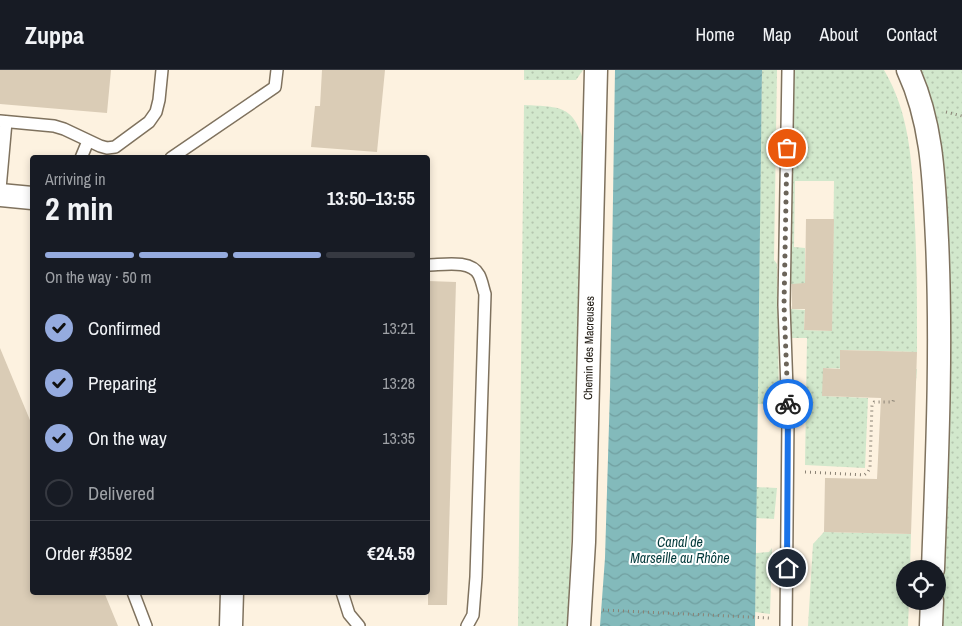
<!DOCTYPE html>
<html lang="en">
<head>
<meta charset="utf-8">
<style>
	:root { --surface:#171b24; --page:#20242c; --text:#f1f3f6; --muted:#9ea1a6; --line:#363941; --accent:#95abdf }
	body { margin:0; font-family:"Archivo Narrow",sans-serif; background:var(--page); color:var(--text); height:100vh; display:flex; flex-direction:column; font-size:19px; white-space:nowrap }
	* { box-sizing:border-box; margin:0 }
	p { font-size:16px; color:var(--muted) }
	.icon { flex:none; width:28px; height:28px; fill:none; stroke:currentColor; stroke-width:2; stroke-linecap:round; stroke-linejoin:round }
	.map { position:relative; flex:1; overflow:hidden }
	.panel { position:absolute; left:30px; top:85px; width:400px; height:440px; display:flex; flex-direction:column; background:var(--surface); border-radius:5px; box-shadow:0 2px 8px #0003 }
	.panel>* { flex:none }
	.fabs { position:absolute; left:896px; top:490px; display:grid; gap:10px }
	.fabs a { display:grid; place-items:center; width:50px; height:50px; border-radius:50%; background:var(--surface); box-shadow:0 2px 8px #0003; font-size:25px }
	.pin { position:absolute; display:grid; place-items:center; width:42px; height:42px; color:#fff; margin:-21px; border:2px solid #fff; border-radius:50%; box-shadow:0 1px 5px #0007 }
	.courier { position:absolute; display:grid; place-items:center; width:50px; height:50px; margin:-25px; border:4px solid #1a73e8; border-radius:50%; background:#fff; color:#222; box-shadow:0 1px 6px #0007 }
	.head em { font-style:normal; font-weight:700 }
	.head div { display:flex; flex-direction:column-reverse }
	.head { display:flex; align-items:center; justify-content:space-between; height:85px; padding:0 15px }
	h1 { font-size:32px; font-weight:700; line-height:38px }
	.bar { display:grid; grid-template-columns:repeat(4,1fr); gap:8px 5px; align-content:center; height:60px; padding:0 15px }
	.bar i { height:6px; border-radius:4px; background:var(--line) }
	.bar .active { background:var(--accent) }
	.bar p { grid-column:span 4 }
	.line { display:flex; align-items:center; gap:12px; padding:0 15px; border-top:1px solid var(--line) }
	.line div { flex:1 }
	ol { padding:0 15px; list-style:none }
	li { display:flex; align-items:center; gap:15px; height:55px }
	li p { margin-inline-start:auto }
	li .icon { padding:5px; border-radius:50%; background:var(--accent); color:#111; stroke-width:4 }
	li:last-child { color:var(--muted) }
	li i { width:28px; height:28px; border:2px solid var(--line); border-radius:50% }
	header { display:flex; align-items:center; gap:30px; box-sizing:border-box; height:70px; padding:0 25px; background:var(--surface); border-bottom:1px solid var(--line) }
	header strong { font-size:24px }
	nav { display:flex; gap:28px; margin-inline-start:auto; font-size:18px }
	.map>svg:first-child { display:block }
	.green { fill:url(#green-dots) }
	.water { fill:url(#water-waves) }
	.building { fill:#daccb6 }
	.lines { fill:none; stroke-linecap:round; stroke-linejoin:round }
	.lane-casing { stroke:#7f725e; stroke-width:14 }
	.street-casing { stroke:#7f725e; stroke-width:25 }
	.path { stroke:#898174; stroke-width:3; stroke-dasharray:1 4; stroke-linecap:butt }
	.lane { stroke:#fff; stroke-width:11 }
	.street { stroke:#fff; stroke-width:22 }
	.done { stroke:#6b6459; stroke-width:5; stroke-dasharray:0 9 }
	.route { stroke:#1a73e8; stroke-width:6 }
	.labels { text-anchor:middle; stroke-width:4; stroke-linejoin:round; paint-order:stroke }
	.street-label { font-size:12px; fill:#1d1810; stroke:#fff }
	.water-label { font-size:14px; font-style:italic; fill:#033a3b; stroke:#fff }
</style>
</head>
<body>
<header>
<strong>Zuppa</strong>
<nav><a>Home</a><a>Map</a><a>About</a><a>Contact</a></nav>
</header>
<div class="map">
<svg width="962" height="556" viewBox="0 0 962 556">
	<defs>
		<pattern id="green-dots" width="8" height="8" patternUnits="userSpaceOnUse" patternTransform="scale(1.25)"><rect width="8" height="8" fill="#d2e8cc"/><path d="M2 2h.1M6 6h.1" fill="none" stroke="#b4c6ae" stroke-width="1.8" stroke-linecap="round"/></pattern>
		<pattern id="water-waves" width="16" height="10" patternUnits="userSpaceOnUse" patternTransform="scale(1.25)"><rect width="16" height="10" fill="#83babb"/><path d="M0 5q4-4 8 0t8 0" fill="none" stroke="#719fa0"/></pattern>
	</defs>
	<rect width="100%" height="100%" fill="#fdf2e0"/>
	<g class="green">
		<polygon points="524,0 583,0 576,10 524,10"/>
		<polygon points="762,0 777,0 774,190 777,194 779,335 757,334"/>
		<path d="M792 0H884C909 42 912 89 914 137 917 185 917 233 917 282L840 280V298L917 299 915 324 892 300 823 298V326L868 328 865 398 805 395 807 268H791V239L805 240 804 260 832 261 834 111H795L794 177 805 178V214H790L791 167 788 165Z"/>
		<polygon points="917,0 962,0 962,556 940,556 948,282"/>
		<path d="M524 35C562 37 574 35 585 76L568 556H518Z"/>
		<polygon points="756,417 777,418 774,449 756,448"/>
		<polygon points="824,462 911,464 910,499 905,499 905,531 909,531 908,556 808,556 813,474"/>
		<polygon points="772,478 770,544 755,542 756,483 769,482"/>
	</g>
	<polygon class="water" points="615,0 762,0 755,556 600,556 605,488 610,321"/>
	<g class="building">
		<polygon points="0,0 111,0 107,43 0,34"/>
		<polygon points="322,0 385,0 377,82 311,77 315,36 320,36"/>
		<polygon points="806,149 834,149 832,261 804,260 805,239 792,239 792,214 805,213"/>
		<polygon points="428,211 456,212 447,535 428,535"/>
		<polygon points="0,278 32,355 32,522 104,522 118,556 0,556"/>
		<polygon points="840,280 917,282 911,464 824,462 825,408 877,409 881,328 822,326 823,298 840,299"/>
	</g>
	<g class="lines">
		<defs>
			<g id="lane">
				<polyline points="0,51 54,56 64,59 100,76 107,78 115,77 149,52 156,42 159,30 162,0"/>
				<polyline points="81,88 88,71"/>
				<polyline points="171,88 275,17 277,0"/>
				<polyline points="0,119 6,52"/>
				<path d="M428 195C442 195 471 189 479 205 482 211 483 218 485 224L476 507 473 545 467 556"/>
				<polyline points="133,522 146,556"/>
				<polyline points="342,522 349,544 359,556"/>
				<polyline points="786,556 788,348 784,235 788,0"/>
			</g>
			<g id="street">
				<path d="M908 0C933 54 934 112 937 170 942 280 937 389 933 499"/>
				<polyline points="0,125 32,128"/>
				<polyline points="231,556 232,522"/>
				<polyline points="579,556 584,472 596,0"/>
				<polyline points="931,556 932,531"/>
			</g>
		</defs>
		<use href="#lane" class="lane-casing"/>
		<use href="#street" class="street-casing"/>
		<g class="path">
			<polyline points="946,42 962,46"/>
			<polyline points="805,402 864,405 868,402 870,398 872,334 874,332 893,332 894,328"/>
			<polyline points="603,540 769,548"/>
		</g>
		<use href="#lane" class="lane"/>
		<use href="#street" class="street"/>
	</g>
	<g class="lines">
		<polyline class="done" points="787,78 784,235 788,334"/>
		<polyline class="route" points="787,498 788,334"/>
	</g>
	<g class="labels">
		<g class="street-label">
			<text transform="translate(589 278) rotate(-89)" y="4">Chemin des Macreuses</text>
		</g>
		<g class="water-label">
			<text x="680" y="477">Canal de<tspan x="680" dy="16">Marseille au Rhône</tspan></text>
		</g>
	</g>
</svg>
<div class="fabs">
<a><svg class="icon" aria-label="locate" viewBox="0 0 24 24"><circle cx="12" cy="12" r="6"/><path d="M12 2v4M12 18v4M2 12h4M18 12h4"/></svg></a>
</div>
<div class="pin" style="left:787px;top:78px;background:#ea580c"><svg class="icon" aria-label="bag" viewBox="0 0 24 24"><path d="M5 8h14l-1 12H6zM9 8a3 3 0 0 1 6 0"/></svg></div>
<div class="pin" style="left:787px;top:498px;background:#1f2937"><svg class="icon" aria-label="home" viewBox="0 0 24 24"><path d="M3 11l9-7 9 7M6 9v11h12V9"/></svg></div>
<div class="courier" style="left:788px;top:334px"><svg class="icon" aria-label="bike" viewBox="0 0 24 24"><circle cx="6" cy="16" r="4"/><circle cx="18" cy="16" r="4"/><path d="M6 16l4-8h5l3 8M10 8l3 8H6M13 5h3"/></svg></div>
<section class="panel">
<div class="head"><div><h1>2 min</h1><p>Arriving in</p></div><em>13:50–13:55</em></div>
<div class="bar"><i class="active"></i><i class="active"></i><i class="active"></i><i></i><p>On the way · 50 m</p></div>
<ol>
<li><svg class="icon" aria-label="check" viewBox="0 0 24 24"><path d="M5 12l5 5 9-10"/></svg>Confirmed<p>13:21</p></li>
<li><svg class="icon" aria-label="check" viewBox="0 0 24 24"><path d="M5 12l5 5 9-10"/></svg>Preparing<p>13:28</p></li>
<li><svg class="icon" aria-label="check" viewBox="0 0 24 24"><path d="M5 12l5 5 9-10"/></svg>On the way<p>13:35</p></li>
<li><i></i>Delivered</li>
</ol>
<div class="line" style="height:65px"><div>Order #3592</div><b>€24.59</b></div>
</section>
</div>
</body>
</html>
